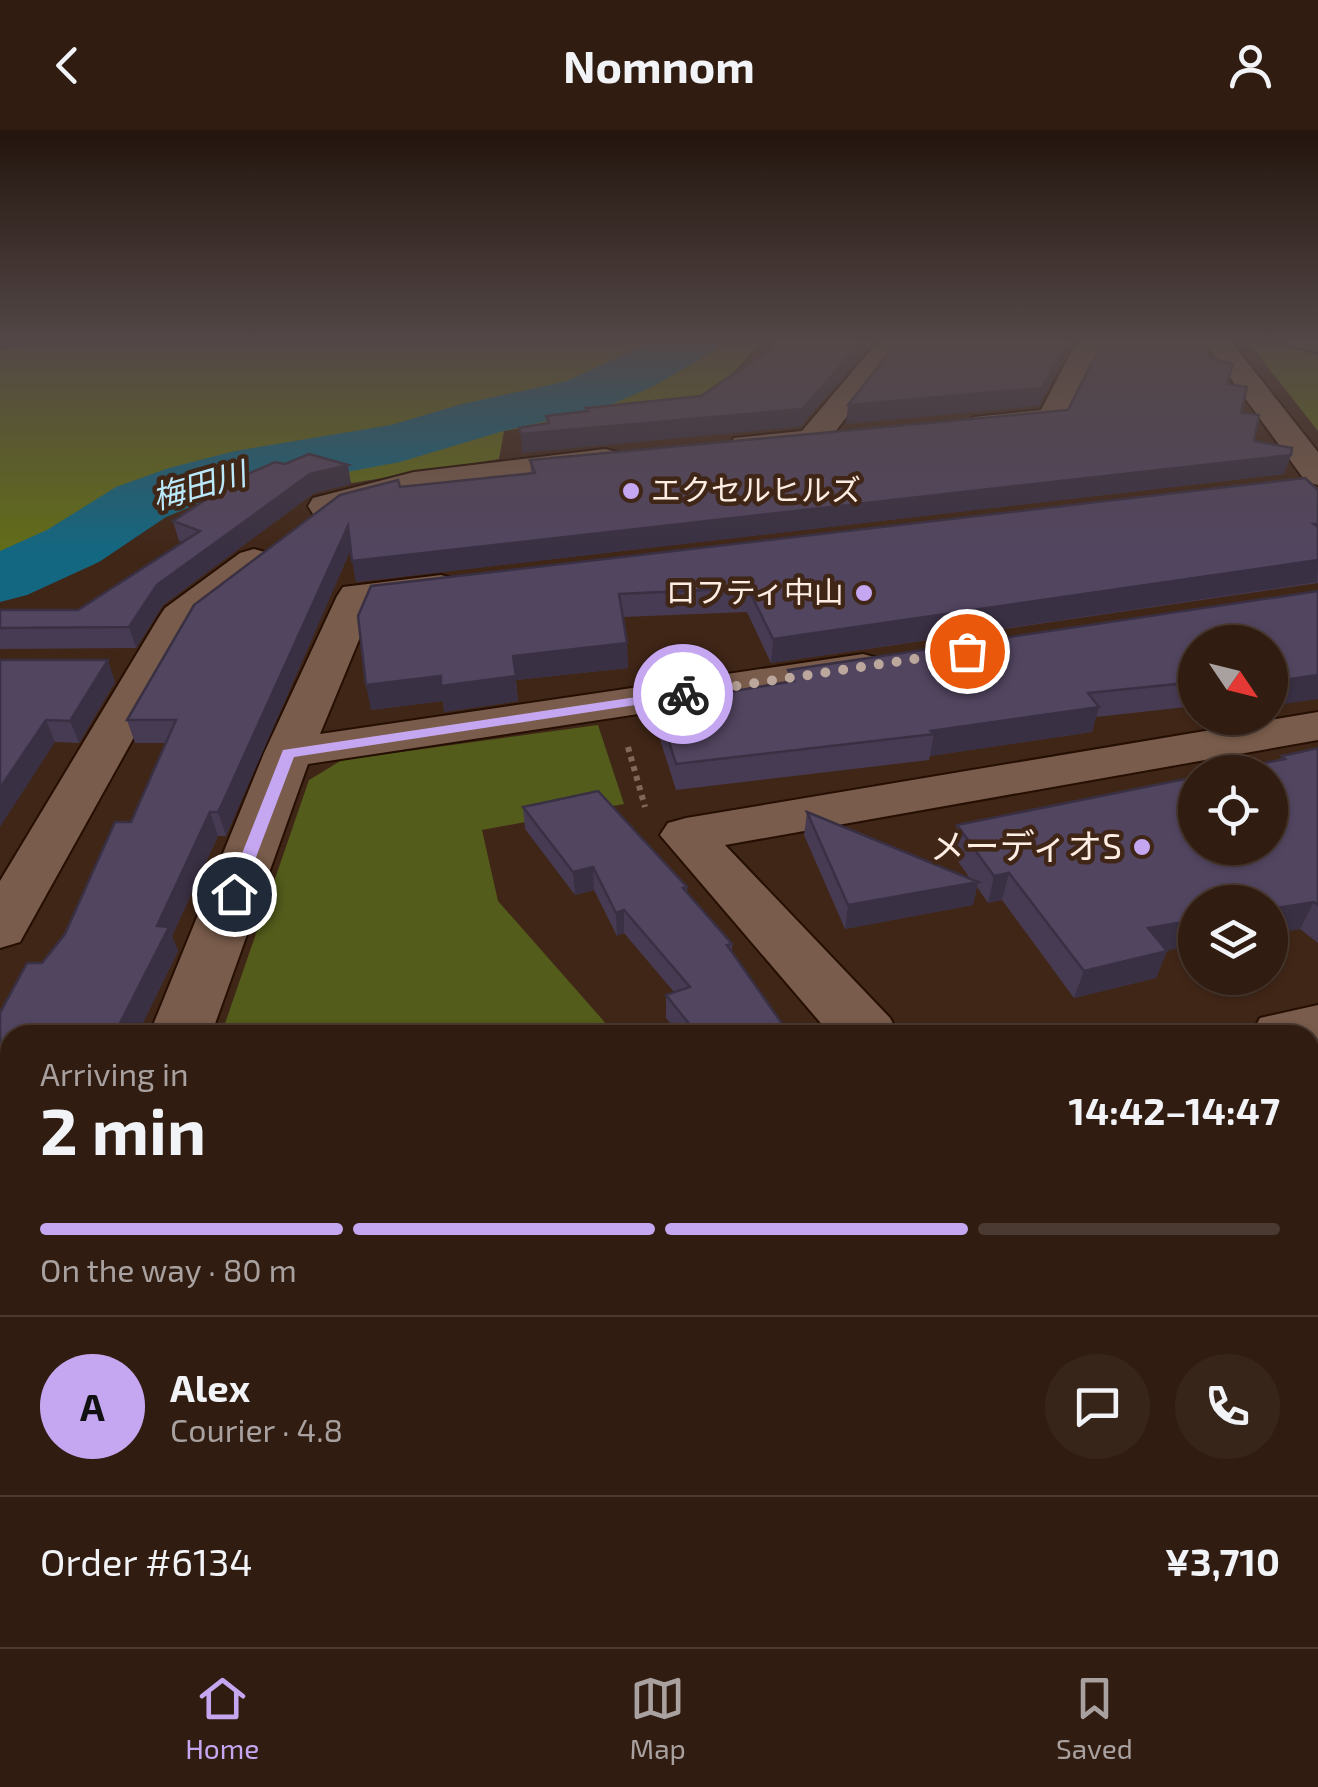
<!DOCTYPE html>
<html lang="en">
<head>
<meta charset="utf-8">
<style>
	:root { --surface:#301c11; --page:#38251a; --text:#f1f3f6; --muted:#a8a19f; --line:#4b3a31; --accent:#c5a7f1 }
	body { margin:0; font-family:"Exo 2","Noto Sans JP",sans-serif; background:var(--page); color:var(--text); height:100vh; display:flex; flex-direction:column; font-size:38px; white-space:nowrap }
	* { box-sizing:border-box; margin:0 }
	p { font-size:32px; color:var(--muted) }
	.icon { flex:none; width:55px; height:55px; fill:none; stroke:currentColor; stroke-width:2; stroke-linecap:round; stroke-linejoin:round }
	.map { position:relative; flex:1; overflow:hidden }
	.sheet { position:absolute; left:0px; top:895px; width:1320px; height:622px; display:flex; flex-direction:column; background:var(--surface); border-radius:30px 30px 0 0; box-shadow:0 2px 8px #0004,0 0 0 2px var(--line) }
	.sheet>* { flex:none }
	.needle { width:65px; rotate:125deg }
	.fabs { position:absolute; left:1178px; top:495px; display:grid; gap:20px }
	.fabs a { display:grid; place-items:center; width:110px; height:110px; border-radius:50%; background:var(--surface); box-shadow:0 2px 8px #0004,0 0 0 2px var(--line); font-size:50px }
	.pin { position:absolute; display:grid; place-items:center; width:85px; height:85px; color:#fff; margin:-42px; border:5px solid #fff; border-radius:50%; box-shadow:0 2px 10px #0007 }
	.courier { position:absolute; display:grid; place-items:center; width:100px; height:100px; margin:-50px; border:8px solid #c5a7f1; border-radius:50%; background:#fff; color:#222; box-shadow:0 2px 12px #0007 }
	.summary em { font-style:normal; font-weight:700 }
	.summary div { display:flex; flex-direction:column-reverse }
	.summary { display:flex; align-items:center; justify-content:space-between; height:170px; padding:0 40px }
	h1 { font-size:65px; font-weight:700; line-height:75px }
	.bar { display:grid; grid-template-columns:repeat(4,1fr); gap:15px 10px; align-content:center; height:120px; padding:0 40px }
	.bar i { height:12px; border-radius:8px; background:var(--line) }
	.bar .selected { background:var(--accent) }
	.bar p { grid-column:span 4 }
	.line { display:flex; align-items:center; gap:25px; padding:0 40px; border-top:2px solid var(--line) }
	.line div { flex:1 }
	.round { display:grid; place-items:center; flex:none; width:105px; height:105px; border-radius:52px; background:var(--page) }
	header { display:flex; justify-content:space-between; align-items:center; height:130px; padding:0 40px; background:var(--surface); font-size:45px; font-weight:700 }
	.tabs { display:flex; justify-content:space-around; align-items:center; height:140px; border-top:2px solid var(--line); background:var(--surface); font-size:28px; color:var(--muted) }
	.tabs a { display:grid; justify-items:center; gap:5px }
	.tabs .selected { color:var(--accent) }
	.map>svg:first-child { display:block }
	.green { fill:#535c1b }
	.forest { fill:#626d18 }
	.lines { fill:none; stroke-linecap:round; stroke-linejoin:round }
	.river { fill:#146781; fill-rule:evenodd }
	.minor-casing { stroke:#250e02; stroke-width:4 }
	.path-far1 { stroke:#7f685a; stroke-width:6; stroke-dasharray:5 5; stroke-linecap:butt }
	.path { stroke:#7f685a; stroke-width:10; stroke-dasharray:8 8; stroke-linecap:butt }
	.minor { fill:#795c4b; fill-rule:evenodd }
	.wall { fill:#473b53 }
	.shaded-wall { fill:#393043 }
	.building { fill:#524560; stroke:#393043; stroke-width:2.5 }
	.route { fill:#c5a7f1 }
	.done { stroke:#bca79c; stroke-width:10; stroke-dasharray:0 18 }
	.poi-dot { fill:#c5a7f1; stroke:#402617; stroke-width:4 }
	.labels { text-anchor:middle; stroke-width:9; stroke-linejoin:round; paint-order:stroke }
	.far-poi-label { font-size:30px; fill:#feede3; stroke:#402617; text-anchor:start }
	.far-water-label { font-size:32px; font-style:italic; fill:#bbe9fc; stroke:#402617 }
	.poi-label { font-size:35px; fill:#feede3; stroke:#402617; text-anchor:end }
</style>
</head>
<body>
<header><svg class="icon" aria-label="back" viewBox="0 0 24 24"><path d="M15 5l-7 7 7 7"/></svg>Nomnom<svg class="icon" aria-label="person" viewBox="0 0 24 24"><circle cx="12" cy="8" r="4"/><path d="M4 21q1-7 8-7t8 7"/></svg></header>
<div class="map">
<svg width="1318" height="1517" viewBox="0 0 1318 1517">
	<rect width="100%" height="100%" fill="#402617"/>
	<polygon class="green" points="598,595 624,674 482,700 498,771 616,905 221,905 309,650 342,630"/>
	<g class="forest">
		<polygon points="16,209 765,209 708,269 504,301 499,329 352,353 315,324 178,345 36,460 0,465 0,221 23,215"/>
		<polygon points="1246,209 1274,209 1318,226 1318,301"/>
	</g>
	<g class="lines">
		<polygon class="river" points="656,209 722,209 715,220 652,257 605,277 500,302 400,332 217,366 166,387 99,432 27,465 0,472 0,421 47,400 116,357 169,338 235,321 391,295 462,274 567,251"/>
		<defs>
			<g id="minor">
				<polygon points="880,209 908,209 823,317 746,325 734,322 730,315 734,308 802,301"/>
				<polygon points="1078,209 1105,209 1063,295 985,303 974,301 969,294 974,287 1041,280"/>
				<polygon points="1202,209 1229,209 1318,322 1318,355 1306,352"/>
				<polygon points="1286,209 1318,209 1318,222 1289,215"/>
				<polygon points="605,319 617,322 622,329 617,336 416,362 326,387 313,384 308,376 313,368 414,342"/>
				<polygon points="254,419 268,423 273,431 197,494 20,812 0,818 0,751 159,487 165,478 240,423"/>
				<polygon points="441,445 455,449 461,457 455,465 373,476 320,604 863,524 878,528 885,537 878,546 863,550 308,634 211,905 149,905 264,623 337,466 343,457"/>
				<polygon points="1318,582 1318,610 725,715 890,888 899,905 831,905 660,705 668,693 686,688"/>
				<polygon points="1318,875 1318,921 1310,923 1310,905 1251,905 1260,888"/>
				<polygon points="10,1085 10,1151 0,1153 0,1087"/>
				<polygon points="1310,1376 1318,1377 1318,1465 1310,1464"/>
				<polygon points="838,1508 930,1508 934,1517 840,1517"/>
			</g>
		</defs>
		<use href="#minor" class="minor-casing"/>
		<polyline class="path-far1" points="628,617 645,677"/>
		<polyline class="path" points="614,1517 652,1508"/>
		<use href="#minor" class="minor"/>
	</g>
	<g class="wall">
		<polygon points="1208,227 1227,254 1254,311 1291,325 1284,344 356,452 351,419 230,696 226,706 218,706 172,806 178,821 137,905 10,905 10,1068 0,1067 0,883 65,804 131,692 166,613 135,613 127,590 400,357 531,343 530,330 1068,280"/>
		<polygon points="351,354 314,363 163,475 136,518 0,519 0,480 78,480 183,412 179,411 173,391"/>
		<polygon points="1318,360 1318,453 771,533 747,482 623,487 627,513 628,538 516,550 518,571 444,582 443,571 371,580 358,486"/>
		<polygon points="1195,512 1195,576 1096,587 1092,602 930,626 929,630 676,660 657,600 657,574 787,553 788,540"/>
		<polygon points="0,530 115,552 79,613 55,612"/>
		<polygon points="1318,618 1318,813 1300,799 1270,804 1270,772 1195,772 1195,816 1167,820 1156,848 1074,868 1002,770 988,773 977,757 973,775 845,799 804,705 807,682 971,750 951,721 957,695 1280,630 1282,626"/>
		<polygon points="523,677 687,757 687,762 732,814 732,822 790,905 679,905 666,888 666,865 674,862 624,803 617,806 594,760 575,765 525,699"/>
		<polygon points="1310,1161 1318,1162 1318,1344 1310,1342"/>
	</g>
	<g class="shaded-wall">
		<polygon points="864,209 876,209 800,297 522,323 521,304 802,279"/>
		<polygon points="1068,209 1074,209 1039,276 846,294 848,275"/>
		<polygon points="1291,325 1284,344 356,452 352,431"/>
		<polygon points="348,335 351,354 314,363 163,475 136,518 129,497 157,455 310,344"/>
		<polygon points="348,396 352,417 226,706 218,682"/>
		<polygon points="1318,430 1317,452 771,533 773,509"/>
		<polygon points="627,513 628,538 516,550 518,571 444,582 443,571 371,580 366,555 441,546 513,526"/>
		<polygon points="108,530 115,552 79,613 70,591"/>
		<polygon points="1318,545 1318,569 1270,576 1270,552"/>
		<polygon points="1099,577 1092,602 930,626 934,604 931,601"/>
		<polygon points="46,590 55,612 0,697 0,658"/>
		<polygon points="210,682 218,706 172,806 178,821 137,905 117,905 115,903 157,796"/>
		<polygon points="593,737 594,760 575,765 573,742"/>
		<polygon points="1009,743 1002,770 988,773 994,746"/>
		<polygon points="978,752 973,775 845,799 848,775"/>
		<polygon points="1314,772 1300,799 1270,804 1270,779"/>
		<polygon points="624,780 624,803 617,806 616,783"/>
		<polygon points="1195,790 1195,816 1138,825 1148,798"/>
		<polygon points="1167,821 1156,848 1074,868 1084,841"/>
		<polygon points="1318,1067 1318,1086 1310,1088 1310,1069"/>
		<polygon points="10,1223 10,1297 0,1330 0,1255"/>
	</g>
	<g class="building">
		<polygon points="783,209 864,209 802,279 521,304 519,298 549,293 546,286 588,281 586,278 701,266 771,219"/>
		<polygon points="900,209 1068,209 1042,258 848,275"/>
		<polygon points="1104,209 1207,209 1208,227 1233,234 1227,254 1247,257 1241,283 1259,285 1254,311 1292,318 1291,325 352,431 348,396 223,672 218,682 210,682 157,796 169,797 115,903 102,903 101,905 10,905 10,1045 0,1044 0,883 27,833 42,833 65,804 115,692 131,692 176,590 127,590 194,475 340,365 398,350 400,357 535,343 530,330 1068,280"/>
		<polygon points="309,324 348,335 310,344 157,455 129,497 0,498 0,480 78,480 200,401 173,391 241,347 275,332 285,334"/>
		<polygon points="1305,348 1318,360 1318,394 1314,394 1318,397 1318,430 773,509 748,458 619,464 627,513 513,526 516,546 441,556 441,546 366,555 358,486 371,456"/>
		<polygon points="1318,461 1318,545 1270,552 1270,512 1195,512 1195,552 1088,563 1099,577 931,601 934,604 676,634 657,574 794,551 788,540"/>
		<polygon points="0,530 108,530 70,591 46,590 0,658"/>
		<polygon points="1318,618 1318,775 1314,772 1270,779 1270,772 1195,772 1195,790 1148,798 1167,821 1084,841 1009,743 994,746 957,695 1195,647 1195,718 1270,718 1270,642 1219,642 1285,629 1282,626"/>
		<polygon points="598,661 687,757 683,758 732,814 727,815 790,905 698,905 666,865 690,857 624,780 616,783 593,737 573,742 523,677"/>
		<polygon points="807,682 978,752 848,775"/>
		<polygon points="1310,1007 1316,1017 1318,1016 1318,1067 1310,1069"/>
		<polygon points="1310,1161 1318,1162 1318,1321 1310,1319"/>
		<polygon points="10,1210 10,1223 0,1255 0,1212"/>
		<polygon points="1117,1508 1217,1508 1221,1517 1085,1517"/>
	</g>
	<linearGradient id="sky" x2="0" y2="1"><stop stop-color="#23150d"/><stop offset="0.5" stop-color="#534747"/><stop offset="1" stop-color="#534747" stop-opacity="0"/></linearGradient>
	<rect width="1318" height="422" fill="url(#sky)"/>
	<polygon class="route" points="683,560 690,564 688,567 294,627 242,764 234,770 226,764 283,620"/>
	<g class="lines">
		<polyline class="done" points="683,564 967,521"/>
	</g>
	<g class="poi-dot">
		<circle cx="631" cy="361" r="10"/>
		<circle cx="864" cy="463" r="10"/>
		<circle cx="1142" cy="717" r="10"/>
	</g>
	<g class="labels">
		<g class="far-poi-label">
			<text x="651" y="371">エクセルヒルズ</text>
			<text x="844" y="473" text-anchor="end">ロフティ中山</text>
		</g>
		<g class="far-water-label">
			<text transform="translate(199 356) rotate(-16)" y="11">梅田川</text>
		</g>
		<g class="poi-label">
			<text x="1122" y="729">メーディオS</text>
		</g>
	</g>
</svg>
<div class="fabs">
<a><svg class="needle" viewBox="-14 -14 28 28"><path d="M0-13l5 13h-10z" fill="#e53935"/><path d="M0 13l5-13h-10z" fill="#a8a19f"/></svg></a>
<a><svg class="icon" aria-label="locate" viewBox="0 0 24 24"><circle cx="12" cy="12" r="6"/><path d="M12 2v4M12 18v4M2 12h4M18 12h4"/></svg></a>
<a><svg class="icon" aria-label="layers" viewBox="0 0 24 24"><path d="M12 4l9 5-9 5-9-5zM3 14l9 5 9-5"/></svg></a>
</div>
<div class="pin" style="left:967px;top:521px;background:#ea580c"><svg class="icon" aria-label="bag" viewBox="0 0 24 24"><path d="M5 8h14l-1 12H6zM9 8a3 3 0 0 1 6 0"/></svg></div>
<div class="pin" style="left:234px;top:764px;background:#1f2937"><svg class="icon" aria-label="home" viewBox="0 0 24 24"><path d="M3 11l9-7 9 7M6 9v11h12V9"/></svg></div>
<div class="courier" style="left:683px;top:564px"><svg class="icon" aria-label="bike" viewBox="0 0 24 24"><circle cx="6" cy="16" r="4"/><circle cx="18" cy="16" r="4"/><path d="M6 16l4-8h5l3 8M10 8l3 8H6M13 5h3"/></svg></div>
<section class="sheet">
<div class="summary"><div><h1>2 min</h1><p>Arriving in</p></div><em>14:42–14:47</em></div>
<div class="bar"><i class="selected"></i><i class="selected"></i><i class="selected"></i><i></i><p>On the way · 80 m</p></div>
<div class="line" style="height:180px"><b class="round" style="background:var(--accent);color:#111">A</b><div><b>Alex</b><p>Courier · 4.8</p></div><a class="round"><svg class="icon" aria-label="chat" viewBox="0 0 24 24"><path d="M4 5h16v11H9l-5 4z"/></svg></a><a class="round"><svg class="icon" aria-label="phone" viewBox="0 0 24 24"><path d="M5 4h4l2 5-3 2q2 4 5 5l2-3 5 2v4C11 20 4 13 5 4z"/></svg></a></div>
<div class="line" style="height:130px"><div>Order #6134</div><b>¥3,710</b></div>
</section>
</div>
<nav class="tabs">
<a class="selected"><svg class="icon" aria-label="home" viewBox="0 0 24 24"><path d="M3 11l9-7 9 7M6 9v11h12V9"/></svg>Home</a>
<a><svg class="icon" aria-label="map" viewBox="0 0 24 24"><path d="M3 6l6-2 6 2 6-2v14l-6 2-6-2-6 2zM9 4v14M15 6v14"/></svg>Map</a>
<a><svg class="icon" aria-label="saved" viewBox="0 0 24 24"><path d="M7 4h10v16l-5-4-5 4z"/></svg>Saved</a>
</nav>
</body>
</html>
